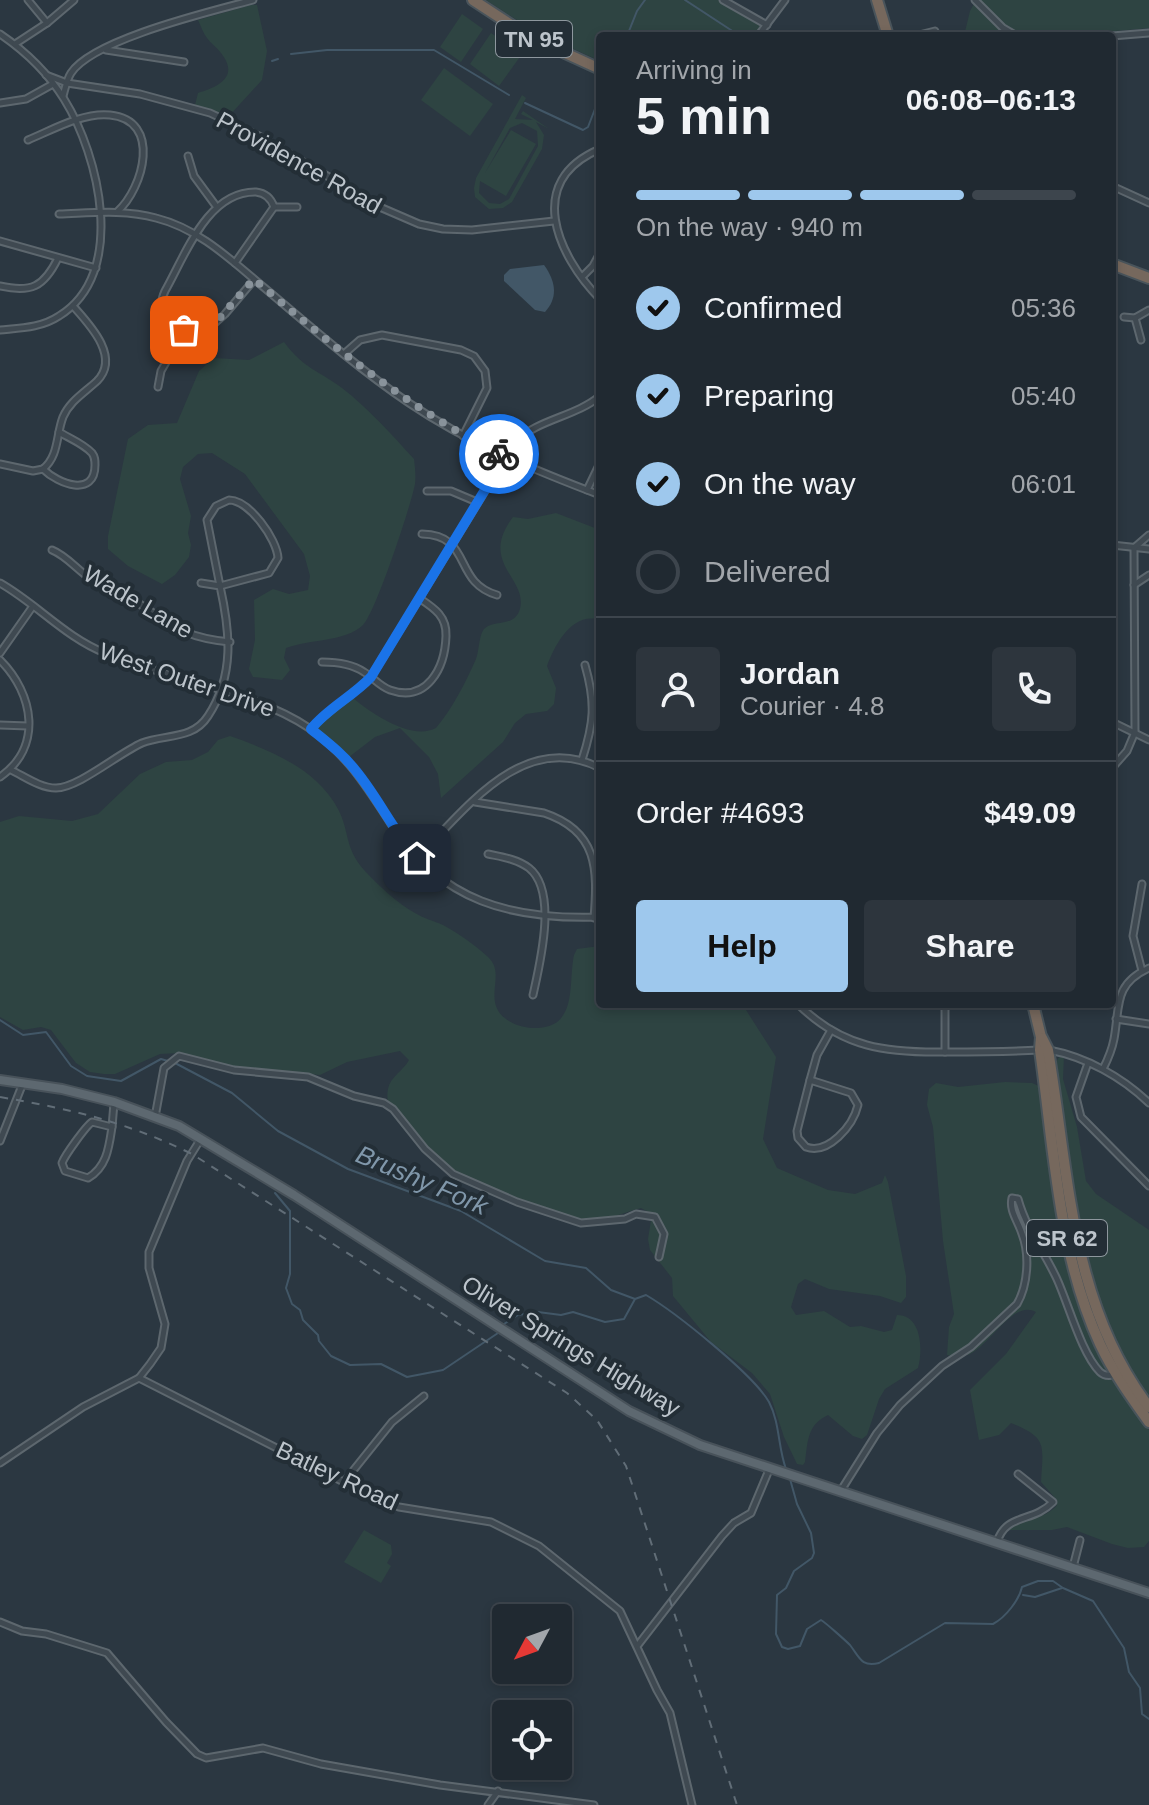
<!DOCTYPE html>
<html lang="en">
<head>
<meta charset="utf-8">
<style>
	:root { --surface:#202931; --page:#2d353d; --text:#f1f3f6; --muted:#a2a6ab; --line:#3d454d; --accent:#9ec8ed }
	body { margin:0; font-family:Arial,sans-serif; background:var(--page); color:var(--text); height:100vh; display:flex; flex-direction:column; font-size:30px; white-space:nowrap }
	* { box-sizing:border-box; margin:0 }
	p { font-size:26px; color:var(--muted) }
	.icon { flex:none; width:44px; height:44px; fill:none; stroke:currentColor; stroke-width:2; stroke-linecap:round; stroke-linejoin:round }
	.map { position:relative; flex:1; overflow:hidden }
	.side { position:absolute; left:596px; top:32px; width:520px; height:976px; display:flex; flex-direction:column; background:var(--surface); border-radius:8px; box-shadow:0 4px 12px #0003,0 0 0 2px var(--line) }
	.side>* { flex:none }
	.needle { width:52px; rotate:229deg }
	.controls { position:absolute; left:492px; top:1604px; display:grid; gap:16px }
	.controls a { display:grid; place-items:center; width:80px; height:80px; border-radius:8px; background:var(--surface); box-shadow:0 4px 12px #0003,0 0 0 2px var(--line); font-size:40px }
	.pin { position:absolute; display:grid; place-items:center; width:68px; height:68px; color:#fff; margin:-34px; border-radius:16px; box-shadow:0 4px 12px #0006 }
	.courier { position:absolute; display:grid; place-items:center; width:80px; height:80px; margin:-40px; border:6px solid #1a73e8; border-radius:50%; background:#fff; color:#222; box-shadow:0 2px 10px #0007 }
	.headline em { font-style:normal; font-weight:600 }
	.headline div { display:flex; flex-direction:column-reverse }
	.headline { display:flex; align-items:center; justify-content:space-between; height:136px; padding:0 40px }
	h1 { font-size:52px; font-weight:600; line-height:60px }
	.bar { display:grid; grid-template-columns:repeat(4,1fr); gap:12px 8px; align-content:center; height:96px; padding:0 40px }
	.bar i { height:10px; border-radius:6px; background:var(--line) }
	.bar .active { background:var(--accent) }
	.bar p { grid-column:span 4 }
	.line { display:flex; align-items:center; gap:20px; padding:0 40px; border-top:2px solid var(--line) }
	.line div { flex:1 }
	.round { display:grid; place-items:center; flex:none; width:84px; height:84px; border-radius:8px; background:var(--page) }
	ol { padding:0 40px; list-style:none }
	li { display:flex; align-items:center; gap:24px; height:88px }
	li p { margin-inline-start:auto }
	li .icon { padding:8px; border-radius:50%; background:var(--accent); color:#111; stroke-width:4 }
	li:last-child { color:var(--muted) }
	li i { width:44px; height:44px; border:4px solid var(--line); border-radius:50% }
	.cta { display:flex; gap:16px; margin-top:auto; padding:16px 40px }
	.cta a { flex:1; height:92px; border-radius:8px; background:var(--accent); color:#111; font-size:32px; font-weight:600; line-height:92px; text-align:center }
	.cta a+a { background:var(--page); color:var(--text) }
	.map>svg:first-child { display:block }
	.green { fill:#2e4442; fill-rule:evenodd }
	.water { fill:#425767 }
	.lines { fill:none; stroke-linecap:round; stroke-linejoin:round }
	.stream { stroke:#425767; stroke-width:2 }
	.minor-casing { stroke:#5d676e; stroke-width:9 }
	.major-casing { stroke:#48525a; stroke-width:12 }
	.highway-casing { stroke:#49545b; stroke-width:14 }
	.minor { stroke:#3f4951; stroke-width:5 }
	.major { stroke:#5d6870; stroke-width:8 }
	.highway { stroke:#76685d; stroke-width:10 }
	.rail { stroke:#616d77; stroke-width:2; stroke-dasharray:8 8; stroke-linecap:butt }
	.done { stroke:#89939b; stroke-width:8; stroke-dasharray:0 14.4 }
	.route { stroke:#1a73e8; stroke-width:10 }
	.labels { text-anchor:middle; stroke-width:8; stroke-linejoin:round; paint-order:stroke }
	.shield { fill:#232e36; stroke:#8e979e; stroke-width:2 }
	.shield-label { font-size:22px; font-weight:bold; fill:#bcc4cb }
	.street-label { font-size:24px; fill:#bcc4cb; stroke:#232e36 }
	.water-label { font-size:26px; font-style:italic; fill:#8097aa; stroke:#232e36 }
</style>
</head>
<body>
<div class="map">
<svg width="1149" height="1805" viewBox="0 0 1149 1805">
	<rect width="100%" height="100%" fill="#2b3741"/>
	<g class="green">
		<polygon points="486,0 719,0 756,20 760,27 755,36 600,36 600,61 532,30"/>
		<polygon points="976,0 1149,0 1149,28 1062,36 1020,34 1018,36 964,36 970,11"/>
		<path d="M251 5H257L267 51 262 80 228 117 195 105 198 93C218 87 240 77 221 53 217 47 211 44 207 38 203 33 201 26 198 20Z"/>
		<polygon points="462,14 483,29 461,62 440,47"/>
		<polygon points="491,33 522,54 499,86 470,64"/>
		<polygon points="444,68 493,104 470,136 421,100"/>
		<path d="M522 95 526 98 515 119 533 120 521 114 523 111 549 129 536 122 544 135 542 149 512 202 503 208 489 209 475 197 474 188 476 178ZM522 123 537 131 538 146 509 199 500 204 489 203 479 193 480 181 506 196 536 144 511 130 485 173 510 128Z"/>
		<path d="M284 342C304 369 318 370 342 388 368 408 392 435 414 459 415 467 416 476 415 484 411 505 376 612 363 625 345 642 310 639 286 648L284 658 290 670 282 680 253 677 249 669 255 640 254 600 273 589 289 594 308 590 310 576 304 554 245 474 212 453 198 454 183 467 180 479 191 516 188 533 191 545 189 557 175 575 162 584 128 566 108 549V536L128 439 148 425 177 423 199 371 214 358 249 360Z"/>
		<path d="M556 513 600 530V620C573 611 555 644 547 666L556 688 554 704 547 711 526 714 515 723 503 742 441 798 438 774 429 757 400 728 375 737 349 757 318 731C320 714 341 706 353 698 372 714 412 741 436 728 452 709 466 682 476 659 479 651 479 635 484 629 495 619 514 628 520 609 528 578 478 563 513 517L528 519Z"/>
		<path d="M230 736C270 750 317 769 338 809 350 832 344 847 364 870 378 885 397 903 415 913 423 918 434 921 443 925 458 933 475 945 488 957 502 970 492 986 495 1002 498 1021 522 1029 538 1028 578 1026 568 983 574 955L577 949 600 946V1004H741L746 1010 776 1057 763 1139 777 1168 828 1190 855 1194 882 1183 885 1175 888 1182 906 1276V1297L901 1303 880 1296 829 1289 805 1279 798 1284 791 1307 796 1315 824 1311 850 1327 861 1326 884 1332 892 1330 897 1315C922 1315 923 1350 918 1368L885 1389 879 1399 867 1435 862 1439 853 1436 828 1415C807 1425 808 1441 805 1462L803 1465 797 1464 784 1437 770 1394 752 1373 711 1342 673 1296 672 1278 650 1250 648 1239 652 1214 641 1208C625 1212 605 1221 588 1222 572 1223 556 1215 541 1210 478 1190 444 1182 402 1127 393 1116 385 1104 388 1089 390 1077 404 1070 409 1060L400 1051 347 1062 320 1075 229 1066 180 1053 160 1054 115 1074H104L90 1072 76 1063 51 1030 41 1027 23 1030 0 1017V822L19 816 72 821 98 814 140 774 166 762 192 760 208 752 218 740Z"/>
		<polygon points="1064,1055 1063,1079 1077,1127 1086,1181 1096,1194 1149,1230 1149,1400 1115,1345 1088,1276 1055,1063 1060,1056"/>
		<path d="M1005 1082 1032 1083 1041 1087C1058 1209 1064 1332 1149 1430V1541L1144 1547 1128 1548 1112 1544 1067 1527 1052 1530H1007C1021 1516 1043 1522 1057 1505L1056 1499 1041 1482C1043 1445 1048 1438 1011 1423L999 1435 979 1440 970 1390 1006 1354 1036 1312C1013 1299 991 1345 968 1355L961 1350 952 1356 947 1355 949 1327 954 1314 943 1241 933 1127 927 1105 929 1089 936 1083 958 1087Z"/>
		<polygon points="364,1530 391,1545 392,1554 387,1563 391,1566 381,1583 344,1562"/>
	</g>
	<path class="water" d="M544 265C555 280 559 297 545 312L535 310 504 281V275L510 269Z"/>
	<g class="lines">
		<g class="stream">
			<polyline points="685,0 740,36"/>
			<polyline points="627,36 637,11 645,0"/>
			<polyline points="291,54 327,50 434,50 509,95"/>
			<polyline points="272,61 278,59"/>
			<polyline points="525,103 583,130 588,127 600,96"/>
			<path d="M0 1020 23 1035 46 1032 71 1066 87 1076 121 1081 161 1059 175 1063 232 1093 278 1131 348 1169 461 1211 545 1261 586 1268 611 1290 635 1299 646 1295C675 1312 753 1374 769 1402 780 1423 778 1448 786 1469"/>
			<polyline points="275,1193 290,1211 290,1274 286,1288 292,1304 300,1310 303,1320 318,1335 319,1341 331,1356 350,1365 381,1364 407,1377 443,1370 498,1333"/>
			<polyline points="504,1324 518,1315 538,1312 561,1315 573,1312 605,1322 624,1319 635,1299"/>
			<path d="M790 1479 797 1504 811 1533 814 1553 812 1558 794 1571 786 1588 777 1595 776 1634 782 1647 788 1649 800 1646 807 1629 821 1620C826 1623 846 1641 850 1645 860 1658 861 1667 879 1663L945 1623 993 1624C1006 1617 1019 1600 1022 1587L1038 1581H1053L1063 1588 1093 1601 1124 1648 1129 1672 1140 1688 1142 1714 1149 1719"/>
			<polyline points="1023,1595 1035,1597 1062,1588"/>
		</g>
		<defs>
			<g id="minor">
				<polyline points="28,0 47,23"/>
				<polyline points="723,0 767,25"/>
				<polyline points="975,0 1003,28 1017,36"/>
				<path d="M0 34C25 51 48 73 64 99 99 155 128 274 59 316 41 328 20 328 0 330"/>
				<polyline points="758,36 785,0"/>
				<polyline points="915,36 935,31"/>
				<polyline points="1112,36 1149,33"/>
				<polyline points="15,44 47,23 74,0"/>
				<polyline points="106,50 184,62"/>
				<polyline points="46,75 67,83 140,94 210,113 257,135 382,208 419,224 443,229 472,230 554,221"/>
				<path d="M63 96C65 89 67 79 71 73 93 39 213 11 253 0"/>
				<polyline points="0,103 26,99 53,84"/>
				<path d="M28 140C52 130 83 112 110 115 162 120 144 188 117 212"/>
				<path d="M600 149C524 181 557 255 600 299"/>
				<polyline points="188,156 194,176 216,206"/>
				<polyline points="1112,186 1149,203"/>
				<polyline points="274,207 297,207"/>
				<path d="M59 214C91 213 124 209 156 218 200 229 232 261 267 290 313 329 359 369 409 403 468 443 534 470 600 495"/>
				<polyline points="0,241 96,268"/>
				<polyline points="235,263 274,207"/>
				<polyline points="582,277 593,266 600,253"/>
				<path d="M254 280 225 314 205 332C178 337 152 319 165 291 185 256 207 191 256 192 265 193 271 198 274 207"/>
				<path d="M0 286C31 293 44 287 58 258"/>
				<polyline points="1124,317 1135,318 1149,310"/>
				<polyline points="1135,318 1141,340"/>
				<polyline points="344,354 360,340 382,335 461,350 474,356 485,371 487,388 463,436"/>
				<polyline points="158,387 161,371 184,331"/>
				<polyline points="0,464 33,471 43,469"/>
				<path d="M43 469C59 456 56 435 63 417 70 401 84 393 97 381 121 357 89 324 73 306"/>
				<path d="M43 469C58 484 95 498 95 465 95 460 95 457 92 453 84 444 69 438 59 432"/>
				<polyline points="587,490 600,463"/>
				<polyline points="427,491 451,491 477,502"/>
				<path d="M229 500C249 500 277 539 278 558L269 573 220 586 207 520 216 506Z"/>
				<path d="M422 534C473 535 452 582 497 595"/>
				<polyline points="1112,545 1149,549"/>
				<path d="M52 550C67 556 77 570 91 579 102 585 114 589 125 595 168 620 176 637 230 642"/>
				<path d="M0 583C37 604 65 637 105 653 168 679 254 691 309 728 346 753 367 787 391 824 441 902 512 920 600 917"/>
				<polyline points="1134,585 1149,575"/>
				<polyline points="0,653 33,606"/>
				<path d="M0 660C34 694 43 747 0 777"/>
				<path d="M322 662C337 662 352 664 364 672 374 678 379 686 390 690 427 703 445 668 446 636 447 616 434 608 419 598"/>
				<polyline points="1112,722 1149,740"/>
				<polyline points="0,725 28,726"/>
				<path d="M311 729C329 708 352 697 371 677L515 442C538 419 575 417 600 396"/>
				<path d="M582 760C594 723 596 703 585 665"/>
				<polyline points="1112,768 1127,751 1135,732 1134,548 1149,535"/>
				<path d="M11 770C24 776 40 788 56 788 78 788 119 753 142 743 165 734 193 740 208 716 235 675 230 631 220 586L201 583"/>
				<path d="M475 802 544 813C598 831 598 869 594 918"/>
				<path d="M488 854C502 857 517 859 529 868 558 891 540 963 533 995"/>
				<path d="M417 858C465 810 523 729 600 768"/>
				<polyline points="1142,971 1133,936 1142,884"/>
				<path d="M798 1004C842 1048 887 1053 946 1052 977 1052 1008 1052 1039 1050"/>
				<polyline points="1116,1019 1149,1024"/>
				<path d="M1049 1050C1086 1057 1122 1077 1149 1103"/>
				<polyline points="945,1052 945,1004"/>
				<polyline points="1088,1063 1076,1097 1081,1117 1149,1186"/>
				<path d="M1103 1069C1108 1059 1112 1050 1114 1039 1120 1007 1113 984 1149 968"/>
				<path d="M810 1080 851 1093 858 1105C853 1126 828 1155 806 1147L798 1138 797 1131Z"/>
				<polyline points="810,1080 817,1055 831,1030"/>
				<polyline points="155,1117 164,1068 179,1056 234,1070 308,1077 354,1096 384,1103 393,1109 425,1149 453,1174 517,1202 581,1223 625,1219 636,1214 655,1217 664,1234 659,1257"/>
				<path d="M92 1122 112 1127C109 1147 107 1167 88 1178L65 1171 62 1163C65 1155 86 1126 92 1122Z"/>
				<polyline points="112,1127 114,1103"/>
				<polyline points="0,1141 23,1083"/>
				<polyline points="139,1378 375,1498 399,1507 491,1522 539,1546 620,1611 657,1690 670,1713 692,1805"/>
				<polyline points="0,1463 83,1407 139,1378 150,1364 161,1348 165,1324 149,1268 149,1252 187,1161 200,1140"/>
				<polyline points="344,1482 392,1422 424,1396"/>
				<path d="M840 1492 877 1433 900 1405 942 1366 971 1347 1017 1304C1028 1285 1030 1255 1022 1234 1018 1221 1009 1211 1012 1198L1018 1199C1026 1228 1043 1250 1056 1277 1068 1302 1081 1353 1100 1372 1105 1377 1111 1376 1117 1374"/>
				<path d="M997 1542C1006 1513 1033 1523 1053 1502L1018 1474"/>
				<polyline points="1073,1567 1080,1540"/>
				<polyline points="0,1622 22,1631 46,1634 107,1653 166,1722 197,1754 206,1758 263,1748 321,1764 440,1785 594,1805"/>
				<polyline points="638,1645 722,1536 734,1523 751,1513 769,1470"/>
				<polyline points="488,1805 498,1791"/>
			</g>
			<polyline id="major" points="0,1080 62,1089 114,1102 179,1126 294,1195 629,1411 700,1445 1149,1593"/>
			<g id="highway">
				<polyline points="473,0 528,36 600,69"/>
				<polyline points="877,0 888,36"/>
				<polyline points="1112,264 1149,278"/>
				<path d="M1033 1004 1041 1037 1040 1050C1054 1148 1058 1253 1100 1344 1113 1372 1131 1397 1149 1422"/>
				<path d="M1042 1038 1048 1050C1069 1173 1070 1304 1149 1407"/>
			</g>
		</defs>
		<use href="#minor" class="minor-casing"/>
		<use href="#major" class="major-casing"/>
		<use href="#highway" class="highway-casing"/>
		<use href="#minor" class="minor"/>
		<use href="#major" class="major"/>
		<use href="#highway" class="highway"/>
		<path class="rail" d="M0 1097C74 1110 124 1121 192 1154L567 1393 597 1420 626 1466 737 1805"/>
	</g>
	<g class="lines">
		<path class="done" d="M184 330 198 333 209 330 254 279C332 346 407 407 499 454"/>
		<path class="route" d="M417 858C393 831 379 799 356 771 343 754 327 742 311 729 328 708 352 697 371 677L505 457 499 454"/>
	</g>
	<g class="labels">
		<g class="shield">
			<rect x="496" y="21" width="76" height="36" rx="6"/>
			<rect x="1027" y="1220" width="80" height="36" rx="6"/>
		</g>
		<g class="shield-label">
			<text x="534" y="47">TN 95</text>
			<text x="1067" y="1246">SR 62</text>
		</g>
		<g class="street-label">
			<text transform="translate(299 163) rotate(29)" y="8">Providence Road</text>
			<text transform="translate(138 602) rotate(30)" y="8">Wade Lane</text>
			<text transform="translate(187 680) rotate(19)" y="8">West Outer Drive</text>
			<text transform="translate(571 1346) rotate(31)" y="8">Oliver Springs Highway</text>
			<text transform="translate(337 1476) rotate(25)" y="8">Batley Road</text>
		</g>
		<g class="water-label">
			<text transform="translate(422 1180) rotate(23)" y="9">Brushy Fork</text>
		</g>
	</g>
</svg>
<div class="controls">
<a><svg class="needle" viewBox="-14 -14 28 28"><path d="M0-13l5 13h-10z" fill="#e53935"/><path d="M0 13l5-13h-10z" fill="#a2a6ab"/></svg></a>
<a><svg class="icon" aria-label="locate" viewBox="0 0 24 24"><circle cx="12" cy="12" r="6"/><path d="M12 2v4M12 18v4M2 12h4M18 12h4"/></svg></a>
</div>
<div class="pin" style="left:184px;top:330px;background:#ea580c"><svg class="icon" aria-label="bag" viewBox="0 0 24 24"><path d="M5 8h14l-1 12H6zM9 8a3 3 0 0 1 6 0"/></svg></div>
<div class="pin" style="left:417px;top:858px;background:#1f2937"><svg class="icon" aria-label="home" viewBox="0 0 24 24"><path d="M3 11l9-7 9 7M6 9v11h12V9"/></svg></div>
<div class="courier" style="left:499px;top:454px"><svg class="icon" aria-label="bike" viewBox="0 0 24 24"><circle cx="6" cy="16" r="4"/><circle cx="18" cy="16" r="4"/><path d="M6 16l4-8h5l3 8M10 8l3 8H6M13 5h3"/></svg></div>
<section class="side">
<div class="headline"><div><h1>5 min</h1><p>Arriving in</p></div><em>06:08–06:13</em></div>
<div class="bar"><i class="active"></i><i class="active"></i><i class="active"></i><i></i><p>On the way · 940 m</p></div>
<ol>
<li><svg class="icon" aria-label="check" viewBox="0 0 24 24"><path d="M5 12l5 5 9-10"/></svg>Confirmed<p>05:36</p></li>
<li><svg class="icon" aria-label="check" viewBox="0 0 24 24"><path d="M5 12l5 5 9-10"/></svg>Preparing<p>05:40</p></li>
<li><svg class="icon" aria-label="check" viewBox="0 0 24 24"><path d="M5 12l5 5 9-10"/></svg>On the way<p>06:01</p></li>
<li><i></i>Delivered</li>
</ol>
<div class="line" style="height:144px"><a class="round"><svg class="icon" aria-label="person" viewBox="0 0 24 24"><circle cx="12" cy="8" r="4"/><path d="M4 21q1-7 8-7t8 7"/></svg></a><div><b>Jordan</b><p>Courier · 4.8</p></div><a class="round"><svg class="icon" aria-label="phone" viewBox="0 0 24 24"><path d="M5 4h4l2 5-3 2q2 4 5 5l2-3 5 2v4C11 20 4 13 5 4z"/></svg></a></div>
<div class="line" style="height:104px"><div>Order #4693</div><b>$49.09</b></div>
<div class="cta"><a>Help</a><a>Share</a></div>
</section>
</div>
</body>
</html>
